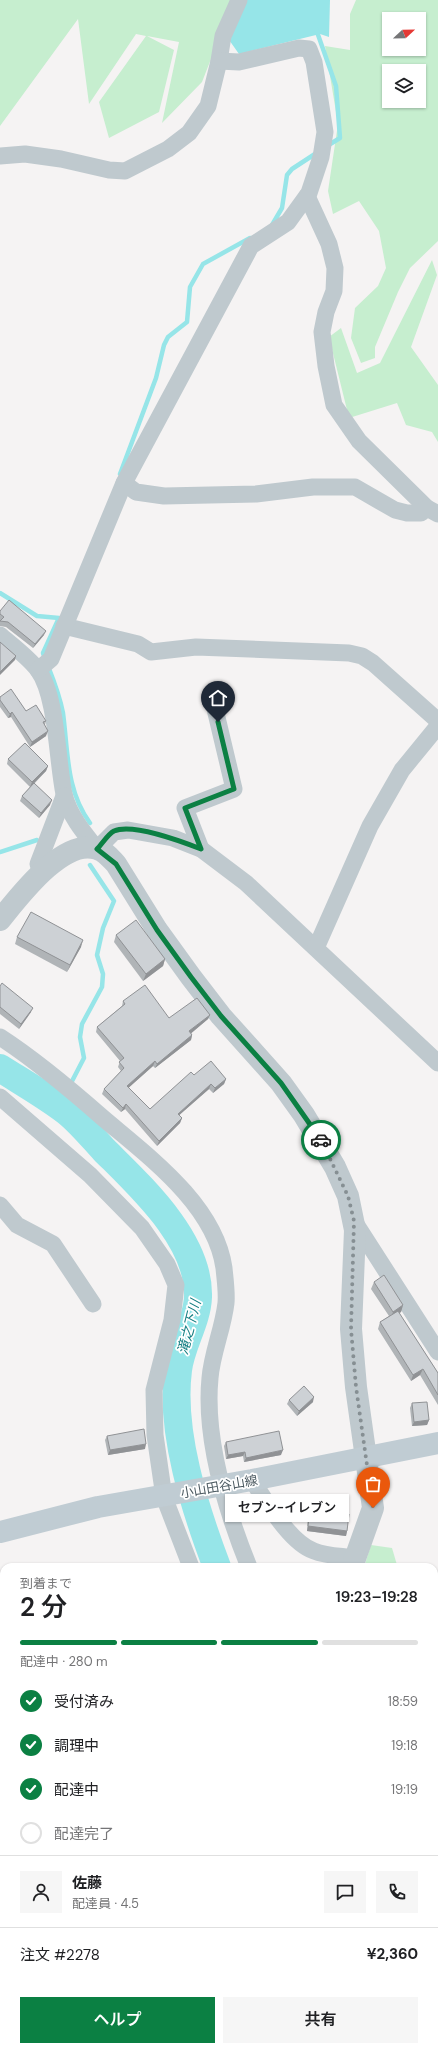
<!DOCTYPE html>
<html lang="ja">
<head>
<meta charset="utf-8">
<style>
	:root { --surface:#fff; --page:#f6f6f6; --text:#202124; --muted:#757577; --line:#e0e0e0; --accent:#0b8043 }
	body { margin:0; font-family:"DM Sans","Noto Sans JP",sans-serif; background:var(--page); color:var(--text); height:100vh; display:flex; flex-direction:column; font-size:15px; white-space:nowrap }
	* { box-sizing:border-box; margin:0 }
	p { font-size:13px; color:var(--muted) }
	.icon { flex:none; width:22px; height:22px; fill:none; stroke:currentColor; stroke-width:2; stroke-linecap:round; stroke-linejoin:round }
	.map { position:relative; flex:1; overflow:hidden }
	.details { position:absolute; left:0px; top:1563px; width:438px; height:488px; display:flex; flex-direction:column; background:var(--surface); border-radius:12px 12px 0 0; box-shadow:0 1px 3px #0004 }
	.details>* { flex:none }
	.needle { width:26px; rotate:68deg }
	.tools { position:absolute; left:382px; top:12px; display:grid; gap:8px }
	.tools a { display:grid; place-items:center; width:44px; height:44px; border-radius:0px; background:var(--surface); box-shadow:0 1px 3px #0004; font-size:20px }
	.pin { position:absolute; display:grid; place-items:center; width:34px; height:34px; color:#fff; margin:-41px -17px; border-radius:50% 50% 50% 0; rotate:-45deg; box-shadow:0 0 4px #0007 }
	.pin .icon { rotate:45deg }
	.courier { position:absolute; display:grid; place-items:center; width:40px; height:40px; margin:-20px; border:3px solid #0b8043; border-radius:50%; background:#fff; color:#222; box-shadow:0 1px 5px #0007 }
	.bubble { position:absolute; height:28px; border-radius:0px; background:var(--surface); box-shadow:0 1px 3px #0004; font-size:13px; font-weight:600; line-height:28px; text-align:center }
	.head em { font-style:normal; font-weight:600 }
	.head div { display:flex; flex-direction:column-reverse }
	.head { display:flex; align-items:center; justify-content:space-between; height:68px; padding:0 20px }
	h1 { font-size:26px; font-weight:600; line-height:30px }
	.bar { display:grid; grid-template-columns:repeat(4,1fr); gap:6px 4px; align-content:center; height:48px; padding:0 20px }
	.bar i { height:5px; border-radius:3px; background:var(--line) }
	.bar .active { background:var(--accent) }
	.bar p { grid-column:span 4 }
	.line { display:flex; align-items:center; gap:10px; padding:0 20px; border-top:1px solid var(--line) }
	.line div { flex:1 }
	.round { display:grid; place-items:center; flex:none; width:42px; height:42px; border-radius:0px; background:var(--page) }
	ol { padding:0 20px; list-style:none }
	li { display:flex; align-items:center; gap:12px; height:44px }
	li p { margin-inline-start:auto }
	li .icon { padding:4px; border-radius:50%; background:var(--accent); color:#fff; stroke-width:4 }
	li:last-child { color:var(--muted) }
	li i { width:22px; height:22px; border:2px solid var(--line); border-radius:50% }
	.primary-button { display:flex; gap:8px; margin-top:auto; padding:8px 20px }
	.primary-button a { flex:1; height:46px; border-radius:0px; background:var(--accent); color:#fff; font-size:16px; font-weight:600; line-height:46px; text-align:center }
	.primary-button a+a { background:var(--page); color:var(--text) }
	.map>svg:first-child { display:block }
	.green { fill:#c6eecf; fill-rule:evenodd }
	.water { fill:#96e5e8 }
	.lines { fill:none; stroke-linecap:round; stroke-linejoin:round }
	.stream { stroke:#96e5e8; stroke-width:4.5 }
	.river { stroke:#96e5e8; stroke-width:28 }
	.minor { stroke:#bfc9ce; stroke-width:17 }
	.tertiary { stroke:#bfc9ce; stroke-width:22 }
	.secondary { stroke:#c0ccd3; stroke-width:22 }
	.wall { fill:#b0b4b7 }
	.shaded-wall { fill:#909295 }
	.building { fill:#cdd1d5; stroke:#909295 }
	.done { stroke:#868f93; stroke-width:4; stroke-dasharray:0 7.2 }
	.route { stroke:#0b8043; stroke-width:5 }
	.labels { text-anchor:middle; stroke-width:3.5; stroke-linejoin:round; paint-order:stroke }
	.street-label { font-size:13px; fill:#4b5960; stroke:#fff }
	.water-label { font-size:14px; font-style:italic; fill:#157e82; stroke:#fff }
</style>
</head>
<body>
<div class="map">
<svg width="438" height="2051" viewBox="0 0 438 2051">
	<rect width="100%" height="100%" fill="#f5f3f3"/>
	<g class="green">
		<polygon points="0,0 234,0 202,82 162,123 179,42 147,36 174,50 159,112 109,138 99,102 146,36 136,34 89,104 78,19 0,126"/>
		<path d="M356 0H438V241L410 268 398 292 375 347V358L361 363 351 338 355 308 378 286 386 268 379 231 359 201 333 214 328 191 338 124 325 46 350 50V14ZM389 19H419V49H389ZM389 71H419V101H389Z"/>
		<polygon points="432,260 437,275 411,347 438,385 438,442 432,432 406,425 397,403 349,418 329,337 341,328 357,373 380,363"/>
		<polygon points="371,1545 392,1548 397,1565 364,1567"/>
	</g>
	<g class="water">
		<polygon points="244,0 330,0 329,37 320,34 239,54 227,37"/>
		<polygon points="438,1785 438,1846 434,1848 434,1786"/>
		<polygon points="4,1945 4,2047 36,2047 26,2051 0,2051 0,1947"/>
	</g>
	<g class="lines">
		<g class="stream">
			<polyline points="316,29 336,86 340,138 327,146"/>
			<polyline points="272,225 282,208 287,175 292,169 318,152"/>
			<polyline points="120,474 156,378 164,345 168,337 187,322 190,287 203,264 250,238"/>
			<polyline points="0,593 37,616 59,618"/>
			<polyline points="45,659 43,653 58,620"/>
			<path d="M48 666C54 681 60 697 63 713 68 751 66 791 90 823"/>
			<polyline points="0,852 37,840"/>
			<polyline points="70,1085 84,1058 80,1037 82,1024 102,987 103,974 97,955 103,928 114,901 90,865"/>
			<polyline points="59,1106 67,1092"/>
			<polyline points="0,1709 4,1711"/>
		</g>
		<path class="river" d="M0 1068C22 1082 45 1095 66 1111 80 1122 92 1137 104 1150 140 1186 200 1240 198 1297 197 1322 181 1345 178 1370 170 1432 195 1509 217 1567"/>
		<g class="minor">
			<polyline points="0,156 25,154 61,159 109,170 125,171 168,149 189,133 208,106 219,61 223,36 239,0"/>
			<polyline points="307,196 329,244 335,268 334,291 326,312 322,332 326,366 334,405 359,441 427,508 438,514"/>
			<polyline points="124,483 136,492 164,496 256,494 313,487 355,487 395,510 407,513 421,513 427,508"/>
			<polyline points="64,626 138,644 151,652 196,647 349,653 362,656 373,663 438,721"/>
			<path d="M0 635C13 646 28 657 38 670 57 696 57 761 64 794 69 815 84 833 97 849L114 832 128 830 173 838 201 849 246 883 438 1063"/>
			<polyline points="38,670 51,659 124,483 251,246 288,222 309,193 321,157 325,132 314,62 309,49 299,48 239,62 219,61"/>
			<polyline points="201,849 185,808 234,789 215,709"/>
			<polyline points="41,872 38,864 64,796"/>
			<polyline points="316,948 370,826 402,770 438,726"/>
			<path d="M0 1037C37 1061 70 1089 103 1118 149 1157 215 1205 224 1268 225 1279 227 1292 226 1303 223 1329 212 1353 210 1378 204 1440 226 1510 249 1567"/>
			<polyline points="0,1097 90,1175 142,1228 167,1264 176,1285 172,1320 154,1390 155,1435 164,1497 191,1567"/>
			<polyline points="0,1205 17,1225 53,1244 93,1304"/>
			<polyline points="354,1221 438,1352"/>
			<path d="M252 1480C266 1501 290 1543 314 1551 326 1556 341 1556 354 1558"/>
			<polyline points="434,1889 438,1887"/>
			<polyline points="0,1934 4,1932"/>
			<polyline points="88,2051 98,2047"/>
		</g>
		<g class="tertiary">
			<path d="M0 920C18 898 63 837 97 849 105 851 111 859 116 864L157 930 191 977 221 1016 281 1083 304 1115 335 1167 348 1196 355 1230 351 1329 356 1387 373 1508 352 1567"/>
			<polyline points="434,1770 438,1775"/>
		</g>
		<polyline class="secondary" points="0,1532 98,1507 252,1480 438,1443"/>
	</g>
	<g class="wall">
		<polygon points="0,611 44,635 33,648 6,627 0,626"/>
		<polygon points="0,697 46,721 45,725 46,736 30,747 11,717 8,718 0,707"/>
		<polygon points="8,759 48,766 46,771 34,784 50,805 39,818 20,801 22,796 30,787 7,764"/>
		<polygon points="116,935 165,959 163,966 143,981 114,942"/>
		<polygon points="17,937 81,947 67,972 15,944"/>
		<polygon points="0,986 31,1012 19,1029 0,1014"/>
		<polygon points="123,1001 169,1018 210,1015 208,1019 191,1033 192,1035 191,1040 155,1068 153,1066 128,1088 150,1109 194,1075 226,1079 224,1084 213,1093 209,1089 179,1115 182,1118 180,1123 157,1146 125,1109 121,1112 102,1094 104,1089 121,1071 118,1067 120,1061 96,1032 97,1027 122,1006"/>
		<polygon points="374,1282 403,1305 401,1312 399,1313 438,1373 438,1405 420,1375 411,1381 378,1329 380,1322 389,1316 371,1289"/>
		<polygon points="289,1400 313,1402 297,1416 287,1404"/>
		<polygon points="412,1403 429,1420 427,1425 412,1426 410,1408"/>
		<polygon points="107,1436 145,1449 108,1455 105,1440"/>
		<polygon points="226,1442 281,1455 244,1462 243,1456 226,1459 224,1446"/>
		<polygon points="310,1509 347,1531 346,1536 307,1531 308,1514"/>
	</g>
	<g class="shaded-wall">
		<polygon points="46,631 44,635 33,648 35,644"/>
		<polygon points="16,656 15,660 0,675 0,672"/>
		<polygon points="12,712 11,717 8,718 10,714"/>
		<polygon points="48,731 46,736 30,747 32,742"/>
		<polygon points="48,766 46,771 30,787 32,782"/>
		<polygon points="52,800 50,805 39,818 41,813"/>
		<polygon points="83,940 81,947 67,972 70,965"/>
		<polygon points="165,959 163,966 143,981 146,974"/>
		<polygon points="33,1008 31,1012 19,1029 21,1024"/>
		<polygon points="210,1015 208,1019 188,1036 189,1031"/>
		<polygon points="192,1035 191,1040 155,1068 157,1064"/>
		<polygon points="155,1061 153,1066 125,1091 127,1086"/>
		<polygon points="226,1079 224,1084 213,1093 215,1088"/>
		<polygon points="211,1084 209,1089 176,1118 178,1114"/>
		<polygon points="126,1104 125,1109 121,1112 123,1108"/>
		<polygon points="182,1118 180,1123 157,1146 159,1141"/>
		<polygon points="403,1305 401,1312 391,1318 393,1312"/>
		<polygon points="423,1369 420,1375 411,1381 413,1375"/>
		<polygon points="314,1397 313,1402 297,1416 299,1411"/>
		<polygon points="429,1420 427,1425 412,1426 414,1422"/>
		<polygon points="146,1444 145,1449 108,1455 110,1450"/>
		<polygon points="283,1450 281,1455 244,1462 246,1458"/>
		<polygon points="245,1452 243,1456 226,1459 228,1455"/>
		<polygon points="308,1526 347,1531 346,1536 307,1531"/>
	</g>
	<g class="building">
		<polygon points="9,600 46,631 35,644 8,622 0,621 4,617 0,614 0,611"/>
		<polygon points="0,642 16,656 0,672"/>
		<polygon points="11,689 26,711 36,705 46,721 43,722 48,731 32,742 12,712 10,714 0,700 0,697"/>
		<polygon points="25,743 48,766 32,782 8,759"/>
		<polygon points="34,783 52,800 41,813 22,796"/>
		<polygon points="31,912 83,940 70,965 17,937"/>
		<polygon points="136,920 165,959 146,974 116,935"/>
		<polygon points="2,983 33,1008 21,1024 0,1007 0,986"/>
		<polygon points="145,985 169,1018 197,998 210,1015 189,1031 192,1035 157,1064 155,1061 127,1086 150,1109 191,1072 194,1075 211,1061 226,1079 215,1088 211,1084 178,1114 182,1118 159,1141 126,1104 123,1108 104,1089 124,1068 119,1062 124,1058 97,1027 125,1004 123,1001"/>
		<polygon points="384,1275 403,1305 393,1312 374,1282"/>
		<polygon points="398,1311 438,1373 438,1395 423,1369 413,1375 380,1322"/>
		<polygon points="304,1386 314,1397 299,1411 289,1400"/>
		<polygon points="427,1402 429,1420 414,1422 412,1403"/>
		<polygon points="144,1429 146,1444 110,1450 107,1436"/>
		<polygon points="279,1431 283,1450 246,1458 245,1452 228,1455 226,1442"/>
		<polygon points="310,1509 349,1514 347,1531 308,1526"/>
	</g>
	<g class="lines">
		<polyline class="done" points="321,1140 348,1196 354,1221 351,1329 356,1387 373,1508"/>
		<path class="route" d="M218 722 234 789 185 808 201 849C183 842 133 823 114 831 108 834 102 844 97 849L116 864 157 930 191 977 221 1016 281 1083 321 1140"/>
	</g>
	<g class="labels">
		<g class="street-label">
			<text transform="translate(219 1486) rotate(-10)" y="5">小山田谷山線</text>
		</g>
		<g class="water-label">
			<text transform="translate(189 1327) rotate(-76)" y="5">滝之下川</text>
		</g>
	</g>
</svg>
<div class="tools">
<a><svg class="needle" viewBox="-14 -14 28 28"><path d="M0-13l5 13h-10z" fill="#e53935"/><path d="M0 13l5-13h-10z" fill="#757577"/></svg></a>
<a><svg class="icon" aria-label="layers" viewBox="0 0 24 24"><path d="M12 4l9 5-9 5-9-5zM3 14l9 5 9-5"/></svg></a>
</div>
<div class="pin" style="left:373px;top:1508px;background:#ea580c"><svg class="icon" aria-label="bag" viewBox="0 0 24 24"><path d="M5 8h14l-1 12H6zM9 8a3 3 0 0 1 6 0"/></svg></div>
<div class="pin" style="left:218px;top:722px;background:#1f2937"><svg class="icon" aria-label="home" viewBox="0 0 24 24"><path d="M3 11l9-7 9 7M6 9v11h12V9"/></svg></div>
<div class="courier" style="left:321px;top:1140px"><svg class="icon" aria-label="car" viewBox="0 0 24 24"><path d="M5 17H2v-5l4-1 3-4h7l3 4 3 1v5h-3M9 17h6M6 11h13"/><circle cx="7" cy="17" r="2"/><circle cx="17" cy="17" r="2"/></svg></div>
<div class="bubble" style="left:225px;top:1494px;width:124px">セブン-イレブン</div>
<section class="details">
<div class="head"><div><h1>2 分</h1><p>到着まで</p></div><em>19:23–19:28</em></div>
<div class="bar"><i class="active"></i><i class="active"></i><i class="active"></i><i></i><p>配達中 · 280 m</p></div>
<ol>
<li><svg class="icon" aria-label="check" viewBox="0 0 24 24"><path d="M5 12l5 5 9-10"/></svg>受付済み<p>18:59</p></li>
<li><svg class="icon" aria-label="check" viewBox="0 0 24 24"><path d="M5 12l5 5 9-10"/></svg>調理中<p>19:18</p></li>
<li><svg class="icon" aria-label="check" viewBox="0 0 24 24"><path d="M5 12l5 5 9-10"/></svg>配達中<p>19:19</p></li>
<li><i></i>配達完了</li>
</ol>
<div class="line" style="height:72px"><a class="round"><svg class="icon" aria-label="person" viewBox="0 0 24 24"><circle cx="12" cy="8" r="4"/><path d="M4 21q1-7 8-7t8 7"/></svg></a><div><b>佐藤</b><p>配達員 · 4.5</p></div><a class="round"><svg class="icon" aria-label="chat" viewBox="0 0 24 24"><path d="M4 5h16v11H9l-5 4z"/></svg></a><a class="round"><svg class="icon" aria-label="phone" viewBox="0 0 24 24"><path d="M5 4h4l2 5-3 2q2 4 5 5l2-3 5 2v4C11 20 4 13 5 4z"/></svg></a></div>
<div class="line" style="height:52px"><div>注文 #2278</div><b>¥2,360</b></div>
<div class="primary-button"><a>ヘルプ</a><a>共有</a></div>
</section>
</div>
</body>
</html>
